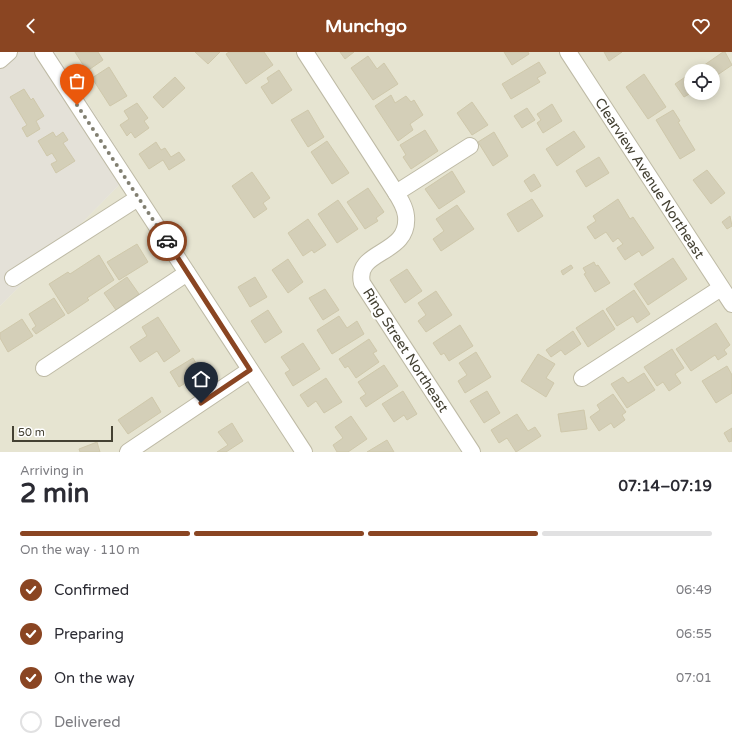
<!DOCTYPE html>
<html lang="en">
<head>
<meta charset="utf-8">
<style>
	:root { --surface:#fff; --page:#f2f2f3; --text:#2b2b33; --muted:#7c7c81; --line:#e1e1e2; --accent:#8a4522 }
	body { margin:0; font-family:"Varela Round",sans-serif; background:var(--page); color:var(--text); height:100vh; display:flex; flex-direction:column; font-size:15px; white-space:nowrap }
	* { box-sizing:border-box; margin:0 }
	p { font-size:13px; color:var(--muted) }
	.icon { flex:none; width:22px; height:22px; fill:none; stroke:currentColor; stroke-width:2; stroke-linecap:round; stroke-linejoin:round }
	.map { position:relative; height:400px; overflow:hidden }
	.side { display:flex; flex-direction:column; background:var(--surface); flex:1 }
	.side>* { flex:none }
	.buttons { position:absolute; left:684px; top:12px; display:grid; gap:8px }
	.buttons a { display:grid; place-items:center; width:36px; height:36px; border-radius:50%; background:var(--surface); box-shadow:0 2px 10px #0003; font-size:20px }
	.scale { position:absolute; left:12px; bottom:10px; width:101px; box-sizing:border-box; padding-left:4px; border:2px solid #444133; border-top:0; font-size:11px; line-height:14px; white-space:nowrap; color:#444133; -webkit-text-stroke:3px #fff; paint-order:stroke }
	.pin { position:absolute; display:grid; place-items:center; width:34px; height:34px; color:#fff; margin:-41px -17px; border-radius:50% 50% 50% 0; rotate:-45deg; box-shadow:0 0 4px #0007 }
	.pin .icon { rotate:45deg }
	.courier { position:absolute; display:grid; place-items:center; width:40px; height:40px; margin:-20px; border:3px solid #8a4522; border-radius:50%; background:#fff; color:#222; box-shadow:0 1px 5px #0007 }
	.overview em { font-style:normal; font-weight:800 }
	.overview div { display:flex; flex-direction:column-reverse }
	.overview { display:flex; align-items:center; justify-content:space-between; height:68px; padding:0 20px }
	h1 { font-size:26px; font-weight:800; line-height:30px }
	.bar { display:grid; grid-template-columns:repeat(4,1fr); gap:6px 4px; align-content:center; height:48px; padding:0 20px }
	.bar i { height:5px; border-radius:3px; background:var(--line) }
	.bar .active { background:var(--accent) }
	.bar p { grid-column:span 4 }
	ol { padding:0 20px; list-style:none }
	li { display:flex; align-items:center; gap:12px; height:44px }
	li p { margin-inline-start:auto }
	li .icon { padding:4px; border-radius:50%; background:var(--accent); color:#fff; stroke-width:4 }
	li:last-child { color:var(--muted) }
	li i { width:22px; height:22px; border:2px solid var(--line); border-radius:50% }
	header { display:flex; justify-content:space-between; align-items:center; height:52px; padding:0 20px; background:var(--accent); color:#fff; font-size:18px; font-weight:800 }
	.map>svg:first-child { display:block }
	.residential { fill:#e6e4d1; fill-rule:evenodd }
	.industrial { fill:#e4e1d8 }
	.building { fill:#d4cfb8; stroke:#cfc8ab }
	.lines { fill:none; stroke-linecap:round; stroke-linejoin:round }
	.minor-casing { stroke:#bebaa5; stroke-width:18 }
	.minor { stroke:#fff; stroke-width:16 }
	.done { stroke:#817f71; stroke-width:4; stroke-dasharray:0 7.2 }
	.route { stroke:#8a4522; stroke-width:5 }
	.labels { text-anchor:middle; stroke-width:4; stroke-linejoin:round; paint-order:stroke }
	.street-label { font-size:14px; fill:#444133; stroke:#fff }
</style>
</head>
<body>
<header><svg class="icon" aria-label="back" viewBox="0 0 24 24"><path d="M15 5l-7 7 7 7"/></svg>Munchgo<svg class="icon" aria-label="heart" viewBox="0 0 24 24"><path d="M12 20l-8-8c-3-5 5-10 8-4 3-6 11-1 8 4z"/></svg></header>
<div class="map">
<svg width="732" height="400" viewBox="0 0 732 400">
	<rect width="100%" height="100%" fill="#f2f1e3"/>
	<path class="residential" d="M55 0H732V400H0V254L132 120ZM691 19H713V41H691Z"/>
	<polygon class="industrial" points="0,0 55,0 132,120 0,254"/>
	<g class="building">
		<polygon points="75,0 98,0 103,8 87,19"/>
		<polygon points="195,0 220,0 208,12"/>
		<polygon points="229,0 264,0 273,13 246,32 226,2"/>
		<polygon points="340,0 354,0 345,7"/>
		<polygon points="504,0 528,0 529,2 512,13"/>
		<polygon points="604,0 622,0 609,9"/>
		<polygon points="723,0 725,0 732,13 713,26 713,19 702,19 700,16"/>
		<polygon points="368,4 377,17 384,11 398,32 373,48 351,16"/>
		<polygon points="539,10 546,21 537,26 540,30 511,47 502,32"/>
		<polygon points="109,15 127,44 110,54 92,26"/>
		<polygon points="279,18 292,38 272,52 261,35 269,30 267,26"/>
		<polygon points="691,21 691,41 684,45 675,32"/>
		<polygon points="644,22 666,55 648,67 626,35"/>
		<polygon points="175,25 185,36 163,56 153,45"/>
		<polygon points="24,37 31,48 33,46 44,64 36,69 40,77 27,85 22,76 27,73 10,45"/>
		<polygon points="391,43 395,51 406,44 411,50 414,48 423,63 410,72 413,78 398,89 375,54"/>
		<polygon points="472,50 488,73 472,83 457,61"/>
		<polygon points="137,51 148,66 144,69 149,76 135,86 131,80 127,84 120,73 129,67 124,59"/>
		<polygon points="552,52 562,69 543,81 537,71 541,68 537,62"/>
		<polygon points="527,56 535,68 522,76 514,64"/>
		<polygon points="308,58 324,85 308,95 291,68"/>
		<polygon points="673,58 680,69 678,70 695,98 680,107 656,68"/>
		<polygon points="425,78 438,99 411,117 403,105 406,103 400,93"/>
		<polygon points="574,79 585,95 557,114 546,97"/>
		<polygon points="53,80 56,85 63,80 68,88 63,91 75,109 56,121 51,112 57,109 52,101 47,104 38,89"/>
		<polygon points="494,80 508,104 493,114 478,90"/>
		<polygon points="327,89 349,121 332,132 311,100"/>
		<polygon points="156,90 161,98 165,96 171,105 179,100 185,108 169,118 163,108 149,117 139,102"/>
		<polygon points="599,105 609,121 586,135 576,119"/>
		<polygon points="707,118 725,141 711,152 693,128"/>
		<polygon points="452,119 465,140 439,157 425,137"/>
		<polygon points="252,120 270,146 263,151 267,157 254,166 232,134"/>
		<polygon points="534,122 541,134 531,140 524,129"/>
		<polygon points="368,136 384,160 376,166 378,169 365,177 347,150"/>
		<polygon points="532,147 543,164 518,180 507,162"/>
		<polygon points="618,147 630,167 633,165 654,196 642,204 639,199 625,208 617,196 623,192 618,186 613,190 606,180 595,187 587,175 596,169 593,164"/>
		<polygon points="338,148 358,177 337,191 318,162"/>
		<polygon points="457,153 474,177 441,199 433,187 444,179 436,167"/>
		<polygon points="730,164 732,174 727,177 722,170"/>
		<polygon points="308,167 326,193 314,201 312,198 303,204 288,181"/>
		<polygon points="137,192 148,210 119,228 107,210"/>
		<polygon points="99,203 114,228 87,246 89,248 68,262 49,232 68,220 70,222"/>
		<polygon points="673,206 687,227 648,253 634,232"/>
		<polygon points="288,207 303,230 288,241 272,218"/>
		<polygon points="594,210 596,214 598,213 610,231 595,240 584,222 586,221 583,216"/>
		<polygon points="571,213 573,216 563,223 561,219"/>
		<polygon points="407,217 422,239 405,251 390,228"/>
		<polygon points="127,225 139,242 116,258 104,241"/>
		<polygon points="255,225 267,245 250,255 238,235"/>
		<polygon points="325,237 339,258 323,268 309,246"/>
		<polygon points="634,238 650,262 637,271 633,264 617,274 606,257"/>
		<polygon points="436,239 452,263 426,280 418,269 426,263 418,251"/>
		<polygon points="54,246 65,263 36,282 32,277 36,274 29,262"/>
		<polygon points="268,258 282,280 265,291 251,269"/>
		<polygon points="603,258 615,277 588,295 576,276"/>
		<polygon points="339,264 347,276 357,269 364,282 332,302 317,278"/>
		<polygon points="158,265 180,299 164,310 157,299 140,310 130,295 147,284 142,275"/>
		<polygon points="22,267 33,284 8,300 0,286 0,281"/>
		<polygon points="716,271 730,293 724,298 727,302 718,308 715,303 691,319 676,297"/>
		<polygon points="460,273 473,294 449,309 444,301 441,303 433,291"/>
		<polygon points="573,279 581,292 565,303 561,298 551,305 546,298"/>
		<polygon points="369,287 377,299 373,301 379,310 356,326 348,314 345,316 339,307"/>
		<polygon points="303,291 320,317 293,334 285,321 290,318 281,305"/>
		<polygon points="672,297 684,316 675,322 681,331 669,339 663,330 657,334 644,315"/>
		<polygon points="476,300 491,325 465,341 458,329 467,323 459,311"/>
		<polygon points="538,302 555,312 546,326 554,331 546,345 521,329"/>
		<polygon points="193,306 202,321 179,335 170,320"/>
		<polygon points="384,313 398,334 366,355 360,346 366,342 358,330"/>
		<polygon points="727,314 732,323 732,341 716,351 702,329"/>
		<polygon points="644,321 655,338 627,356 611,332 623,325 628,331"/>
		<polygon points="326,326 342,350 324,361 316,349 308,355 300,343"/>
		<polygon points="403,339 417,362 407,368 404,363 394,370 382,352"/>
		<polygon points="487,339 500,361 484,371 470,349"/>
		<polygon points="613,342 626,360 622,363 625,368 614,376 611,371 599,379 590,365 600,358 597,353"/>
		<polygon points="152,345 161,360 128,382 118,368"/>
		<polygon points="584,358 587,377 561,380 558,362"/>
		<polygon points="517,362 528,379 535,375 541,384 516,400 507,386 499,391 491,378"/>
		<polygon points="351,364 367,387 348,400 337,400 333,393 343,386 335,375"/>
		<polygon points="232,371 243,389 226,400 217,400 228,393 218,380"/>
		<polygon points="732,376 732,389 729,390 724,381"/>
		<polygon points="387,388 394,400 367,400"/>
		<polygon points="97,390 100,400 80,400 79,397"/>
	</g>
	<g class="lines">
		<defs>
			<g id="minor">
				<polyline points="43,0 304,400"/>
				<path d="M305 0 389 130C395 140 405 152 406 164 410 204 354 197 362 231L472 400"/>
				<polyline points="568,0 732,252"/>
				<polyline points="0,8 9,0"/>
				<polyline points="396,141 470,94"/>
				<polyline points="13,226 138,146"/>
				<polyline points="44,316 187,221"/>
				<polyline points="582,326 721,236"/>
				<polyline points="128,400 250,318"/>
			</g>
		</defs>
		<use href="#minor" class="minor-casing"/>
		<use href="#minor" class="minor"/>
	</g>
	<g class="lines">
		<polyline class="done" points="77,53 167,189"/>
		<polyline class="route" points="167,189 250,318 201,351"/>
	</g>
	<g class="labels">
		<g class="street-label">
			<text transform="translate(650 126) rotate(57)" y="5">Clearview Avenue Northeast</text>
			<text transform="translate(406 298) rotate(57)" y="5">Ring Street Northeast</text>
		</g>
	</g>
</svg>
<div class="buttons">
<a><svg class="icon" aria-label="locate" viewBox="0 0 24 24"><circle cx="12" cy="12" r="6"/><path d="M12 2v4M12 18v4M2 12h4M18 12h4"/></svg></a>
</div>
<div class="scale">50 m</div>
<div class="pin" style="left:77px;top:53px;background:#ea580c"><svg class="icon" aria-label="bag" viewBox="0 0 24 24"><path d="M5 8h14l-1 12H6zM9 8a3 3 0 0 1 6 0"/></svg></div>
<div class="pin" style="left:201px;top:351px;background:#1f2937"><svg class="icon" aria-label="home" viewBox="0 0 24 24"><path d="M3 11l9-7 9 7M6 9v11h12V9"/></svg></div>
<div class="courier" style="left:167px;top:189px"><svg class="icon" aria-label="car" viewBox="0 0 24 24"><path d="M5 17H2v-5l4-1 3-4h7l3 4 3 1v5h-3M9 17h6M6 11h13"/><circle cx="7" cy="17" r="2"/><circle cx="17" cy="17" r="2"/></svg></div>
</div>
<section class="side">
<div class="overview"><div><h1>2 min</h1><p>Arriving in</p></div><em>07:14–07:19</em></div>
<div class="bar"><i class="active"></i><i class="active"></i><i class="active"></i><i></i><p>On the way · 110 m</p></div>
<ol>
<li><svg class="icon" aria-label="check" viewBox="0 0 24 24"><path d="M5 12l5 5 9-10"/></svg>Confirmed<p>06:49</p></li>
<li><svg class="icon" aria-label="check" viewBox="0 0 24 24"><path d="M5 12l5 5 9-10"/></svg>Preparing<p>06:55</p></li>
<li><svg class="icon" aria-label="check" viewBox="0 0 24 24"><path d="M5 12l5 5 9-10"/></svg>On the way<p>07:01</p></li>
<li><i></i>Delivered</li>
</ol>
</section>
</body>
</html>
